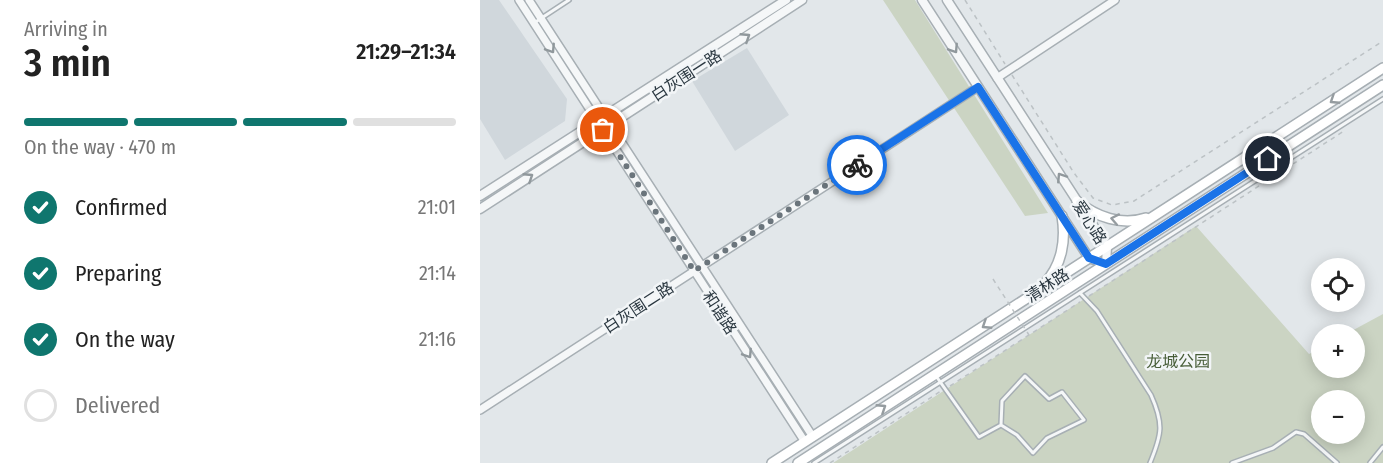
<!DOCTYPE html>
<html lang="en">
<head>
<meta charset="utf-8">
<style>
	:root { --surface:#fff; --page:#f6f6f6; --text:#222; --muted:#767676; --line:#e0e0e0; --accent:#0f766e }
	body { margin:0; font-family:"Fira Sans Condensed","Noto Sans SC",sans-serif; background:var(--page); color:var(--text); height:100vh; display:flex; flex-direction:column; font-size:22px; white-space:nowrap }
	* { box-sizing:border-box; margin:0 }
	p { font-size:20px; color:var(--muted) }
	.icon { flex:none; width:33px; height:33px; fill:none; stroke:currentColor; stroke-width:2; stroke-linecap:round; stroke-linejoin:round }
	.map { position:relative; flex:1; overflow:hidden }
	.panel { display:flex; flex-direction:column; background:var(--surface); width:480px }
	.panel>* { flex:none }
	.controls { position:absolute; left:831px; top:258px; display:grid; gap:12px }
	.controls a { display:grid; place-items:center; width:54px; height:54px; border-radius:50%; background:var(--surface); box-shadow:0 3px 15px #0003; font-size:30px }
	.pin { position:absolute; display:grid; place-items:center; width:51px; height:51px; color:#fff; margin:-26px; border:3px solid #fff; border-radius:50%; box-shadow:0 2px 6px #0007 }
	.courier { position:absolute; display:grid; place-items:center; width:60px; height:60px; margin:-30px; border:4px solid #1a73e8; border-radius:50%; background:#fff; color:#222; box-shadow:0 2px 8px #0007 }
	.summary em { font-style:normal; font-weight:600 }
	.summary div { display:flex; flex-direction:column-reverse }
	.summary { display:flex; align-items:center; justify-content:space-between; height:102px; padding:0 24px }
	h1 { font-size:39px; font-weight:600; line-height:45px }
	.bar { display:grid; grid-template-columns:repeat(4,1fr); gap:9px 6px; align-content:center; height:72px; padding:0 24px }
	.bar i { height:8px; border-radius:4px; background:var(--line) }
	.bar .active { background:var(--accent) }
	.bar p { grid-column:span 4 }
	ol { padding:0 24px; list-style:none }
	li { display:flex; align-items:center; gap:18px; height:66px }
	li p { margin-inline-start:auto }
	li .icon { padding:6px; border-radius:50%; background:var(--accent); color:#fff; stroke-width:4 }
	li:last-child { color:var(--muted) }
	li i { width:33px; height:33px; border:3px solid var(--line); border-radius:50% }
	main { display:flex; flex:1; min-height:0 }
	.map>svg:first-child { display:block }
	.built { fill:#d0d7dc }
	.green { fill:#cbd4c3; fill-rule:evenodd }
	.lines { fill:none; stroke-linecap:round; stroke-linejoin:round }
	.service-casing { stroke:#a7afb4; stroke-width:6 }
	.minor-casing { stroke:#a7afb4; stroke-width:10 }
	.tertiary-casing { stroke:#a7afb4; stroke-width:11 }
	.secondary-casing { stroke:#a7afb4; stroke-width:12 }
	.path { stroke:#bcc2c5; stroke-width:1.5; stroke-dasharray:4.5 4.5; stroke-linecap:butt }
	.service { stroke:#f5f7f8; stroke-width:3 }
	.minor { stroke:#f5f7f8; stroke-width:7 }
	.tertiary { stroke:#f5f7f8; stroke-width:8 }
	.secondary { stroke:#fff; stroke-width:9 }
	.path-bridge { stroke:#bcc2c5; stroke-width:1.5; stroke-dasharray:4.5 4.5; stroke-linecap:butt }
	.oneway { stroke:#90989c }
	.oneway2 { stroke:#959ca0 }
	.done { stroke:#6b757c; stroke-width:6; stroke-dasharray:0 10.8 }
	.route { stroke:#1a73e8; stroke-width:8 }
	.labels { text-anchor:middle; stroke-width:5; stroke-linejoin:round; paint-order:stroke }
	.street-label { font-size:16px; fill:#2b3841; stroke:#f2f5f7 }
	.park-label { font-size:16px; fill:#475d38; stroke:#f2f5f7 }
</style>
</head>
<body>
<main>
<section class="panel">
<div class="summary"><div><h1>3 min</h1><p>Arriving in</p></div><em>21:29–21:34</em></div>
<div class="bar"><i class="active"></i><i class="active"></i><i class="active"></i><i></i><p>On the way · 470 m</p></div>
<ol>
<li><svg class="icon" aria-label="check" viewBox="0 0 24 24"><path d="M5 12l5 5 9-10"/></svg>Confirmed<p>21:01</p></li>
<li><svg class="icon" aria-label="check" viewBox="0 0 24 24"><path d="M5 12l5 5 9-10"/></svg>Preparing<p>21:14</p></li>
<li><svg class="icon" aria-label="check" viewBox="0 0 24 24"><path d="M5 12l5 5 9-10"/></svg>On the way<p>21:16</p></li>
<li><i></i>Delivered</li>
</ol>
</section>
<div class="map">
<svg width="903" height="463" viewBox="0 0 903 463">
	<rect width="100%" height="100%" fill="#e2e7ea"/>
	<g class="built">
		<polygon points="0,0 19,0 87,99 85,121 25,160 0,119"/>
		<polygon points="267,48 309,115 255,151 212,81"/>
	</g>
	<g class="green">
		<polygon points="403,0 435,0 568,213 545,216"/>
		<path d="M716 226 829 354 841 348 842 368H874V334H866L903 314V463H353ZM842 400H874V434H842Z"/>
	</g>
	<g class="lines">
		<defs>
			<g id="service">
				<polyline points="54,23 89,0"/>
				<path d="M600 293 617 311 671 395C684 424 682 434 670 463"/>
				<polyline points="456,376 499,437 521,425 522,401 545,376 569,399 582,392 604,420 567,438 553,453 537,435 521,425"/>
				<polyline points="334,463 903,99"/>
				<polyline points="752,463 793,448 816,432 824,434 857,463"/>
				<polyline points="890,463 903,447"/>
			</g>
			<g id="minor">
				<polyline points="39,0 325,442"/>
				<polyline points="49,0 333,437"/>
				<polyline points="517,78 635,0"/>
				<polyline points="0,410 498,87"/>
			</g>
			<g id="tertiary">
				<polyline points="442,0 609,258 626,264 627,247 467,0"/>
				<polyline points="0,196 306,0"/>
				<polyline points="0,209 322,0"/>
			</g>
			<g id="secondary">
				<path d="M597 201C616 217 642 226 666 218"/>
				<path d="M565 283C582 265 586 240 582 216"/>
				<polyline points="292,463 903,68"/>
				<polyline points="318,463 903,85"/>
			</g>
		</defs>
		<use href="#service" class="service-casing"/>
		<use href="#minor" class="minor-casing"/>
		<use href="#tertiary" class="tertiary-casing"/>
		<use href="#secondary" class="secondary-casing"/>
		<g class="path">
			<polyline points="485,0 525,64"/>
			<polyline points="532,75 594,173 613,198 632,205 654,201 903,41"/>
			<polyline points="609,296 864,131"/>
			<polyline points="470,386 600,302"/>
			<polyline points="350,463 461,391"/>
		</g>
		<use href="#service" class="service"/>
		<use href="#minor" class="minor"/>
		<use href="#tertiary" class="tertiary"/>
		<use href="#secondary" class="secondary"/>
		<polyline class="path-bridge" points="513,279 549,335"/>
	</g>
	<defs><path id="oneway-chevron" d="M-2-3.5L2.5 0L-2 3.5" fill="none" stroke-width="1.6" stroke-linecap="round" stroke-linejoin="round" transform="scale(1.5)"/></defs>
	<g class="oneway">
		<use href="#oneway-chevron" transform="translate(266 37) rotate(-33)"/>
		<use href="#oneway-chevron" transform="translate(71 49) rotate(57)"/>
		<use href="#oneway-chevron" transform="translate(474 49) rotate(57)"/>
		<use href="#oneway-chevron" transform="translate(49 177) rotate(-33)"/>
		<use href="#oneway-chevron" transform="translate(581 177) rotate(-123)"/>
		<use href="#oneway-chevron" transform="translate(268 354) rotate(57)"/>
	</g>
	<g class="oneway2">
		<use href="#oneway-chevron" transform="translate(854 100) rotate(147)"/>
		<use href="#oneway-chevron" transform="translate(635 219) rotate(-169)"/>
		<use href="#oneway-chevron" transform="translate(506 325) rotate(147)"/>
		<use href="#oneway-chevron" transform="translate(402 408) rotate(-33)"/>
	</g>
	<g class="lines">
		<polyline class="done" points="123,130 214,271 377,165"/>
		<polyline class="route" points="377,165 498,87 609,258 626,264 788,159"/>
	</g>
	<g class="labels">
		<g class="street-label">
			<text transform="translate(206 75) rotate(-33)" y="6">白灰围一路</text>
			<text transform="translate(610 222) rotate(58)" y="6">爱心路</text>
			<text transform="translate(567 285) rotate(-33)" y="6">清林路</text>
			<text transform="translate(158 307) rotate(-33)" y="6">白灰围二路</text>
			<text transform="translate(240 312) rotate(57)" y="6">和谐路</text>
		</g>
		<g class="park-label">
			<text x="698" y="367">龙城公园</text>
		</g>
	</g>
</svg>
<div class="controls">
<a><svg class="icon" aria-label="locate" viewBox="0 0 24 24"><circle cx="12" cy="12" r="6"/><path d="M12 2v4M12 18v4M2 12h4M18 12h4"/></svg></a>
<a>+</a>
<a>−</a>
</div>
<div class="pin" style="left:123px;top:130px;background:#ea580c"><svg class="icon" aria-label="bag" viewBox="0 0 24 24"><path d="M5 8h14l-1 12H6zM9 8a3 3 0 0 1 6 0"/></svg></div>
<div class="pin" style="left:788px;top:159px;background:#1f2937"><svg class="icon" aria-label="home" viewBox="0 0 24 24"><path d="M3 11l9-7 9 7M6 9v11h12V9"/></svg></div>
<div class="courier" style="left:377px;top:165px"><svg class="icon" aria-label="bike" viewBox="0 0 24 24"><circle cx="6" cy="16" r="4"/><circle cx="18" cy="16" r="4"/><path d="M6 16l4-8h5l3 8M10 8l3 8H6M13 5h3"/></svg></div>
</div>
</main>
</body>
</html>
